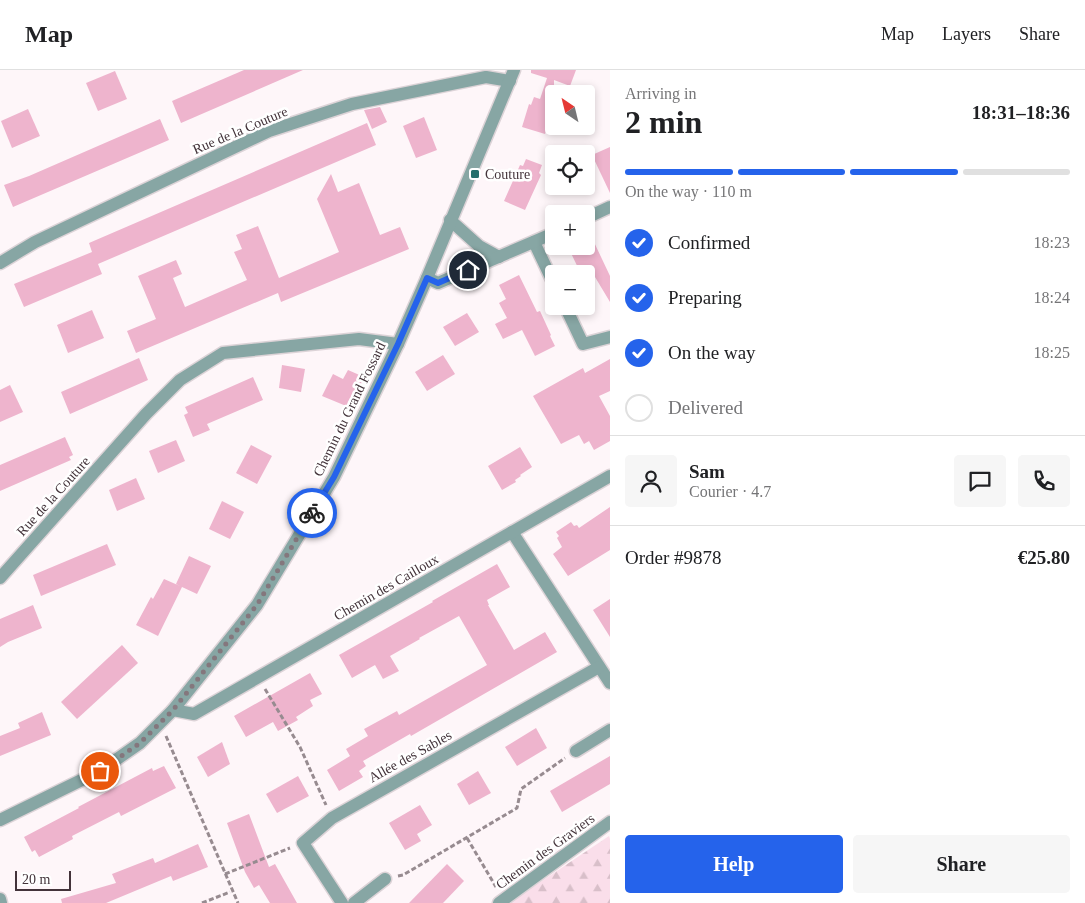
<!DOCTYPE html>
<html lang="en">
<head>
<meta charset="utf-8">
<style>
	:root { --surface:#fff; --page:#f6f6f6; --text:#202124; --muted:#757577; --line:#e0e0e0; --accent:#2563eb }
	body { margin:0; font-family:Georgia,serif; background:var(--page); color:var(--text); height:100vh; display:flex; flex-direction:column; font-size:19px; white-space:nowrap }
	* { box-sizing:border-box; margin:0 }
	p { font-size:16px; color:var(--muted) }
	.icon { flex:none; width:28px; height:28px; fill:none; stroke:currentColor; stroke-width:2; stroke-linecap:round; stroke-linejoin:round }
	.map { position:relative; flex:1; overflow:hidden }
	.side { display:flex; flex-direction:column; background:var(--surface); width:475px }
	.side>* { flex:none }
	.needle { width:32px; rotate:325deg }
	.fabs { position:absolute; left:545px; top:15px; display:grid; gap:10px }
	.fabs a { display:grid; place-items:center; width:50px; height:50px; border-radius:5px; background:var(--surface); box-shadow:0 2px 8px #0003; font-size:25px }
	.scale { position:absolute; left:15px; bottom:12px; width:56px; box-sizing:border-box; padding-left:5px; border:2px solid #43333a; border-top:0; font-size:14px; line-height:18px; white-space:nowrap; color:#43333a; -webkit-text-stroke:4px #fff; paint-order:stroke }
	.pin { position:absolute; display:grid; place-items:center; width:42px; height:42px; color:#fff; margin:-21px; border:2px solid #fff; border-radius:50%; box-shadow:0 1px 5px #0007 }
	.courier { position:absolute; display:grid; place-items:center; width:50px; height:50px; margin:-25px; border:4px solid #2563eb; border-radius:50%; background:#fff; color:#222; box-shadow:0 1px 6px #0007 }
	.overview em { font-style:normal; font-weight:600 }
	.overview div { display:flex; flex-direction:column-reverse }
	.overview { display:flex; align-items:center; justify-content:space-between; height:85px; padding:0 15px }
	h1 { font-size:32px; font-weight:600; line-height:38px }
	.bar { display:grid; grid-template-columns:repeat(4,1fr); gap:8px 5px; align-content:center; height:60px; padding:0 15px }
	.bar i { height:6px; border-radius:4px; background:var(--line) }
	.bar .on { background:var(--accent) }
	.bar p { grid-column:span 4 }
	.line { display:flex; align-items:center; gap:12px; padding:0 15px; border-top:1px solid var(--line) }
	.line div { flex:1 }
	.round { display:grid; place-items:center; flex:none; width:52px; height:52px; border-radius:5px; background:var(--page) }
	ol { padding:0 15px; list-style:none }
	li { display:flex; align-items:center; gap:15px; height:55px }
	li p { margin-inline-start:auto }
	li .icon { padding:5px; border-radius:50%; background:var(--accent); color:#fff; stroke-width:4 }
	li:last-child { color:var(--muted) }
	li i { width:28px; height:28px; border:2px solid var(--line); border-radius:50% }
	.cta { display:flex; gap:10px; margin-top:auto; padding:10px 15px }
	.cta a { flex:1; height:58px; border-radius:5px; background:var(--accent); color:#fff; font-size:20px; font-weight:600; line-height:58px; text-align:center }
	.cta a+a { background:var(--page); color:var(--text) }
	header { display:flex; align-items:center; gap:30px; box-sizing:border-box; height:70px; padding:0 25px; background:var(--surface); border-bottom:1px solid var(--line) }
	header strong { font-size:24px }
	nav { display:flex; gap:28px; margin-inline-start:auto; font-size:18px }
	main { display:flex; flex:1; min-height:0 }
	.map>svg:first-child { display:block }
	.forest { fill:url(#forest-firs) }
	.building { fill:#eeb4cd }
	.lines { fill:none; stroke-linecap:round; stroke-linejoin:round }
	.minor-casing { stroke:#dcd3d7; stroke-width:15 }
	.path { stroke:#978b90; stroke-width:3; stroke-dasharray:5 2.5; stroke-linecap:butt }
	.minor { stroke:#87a6a4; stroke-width:12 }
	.done { stroke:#84777d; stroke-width:5; stroke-dasharray:0 9 }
	.route { stroke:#2563eb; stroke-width:6 }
	.poi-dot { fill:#256f6c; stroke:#fff; stroke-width:2 }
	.labels { text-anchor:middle; stroke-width:5; stroke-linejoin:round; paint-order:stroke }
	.street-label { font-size:14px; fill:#43333a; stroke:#fff }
	.poi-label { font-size:14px; fill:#43333a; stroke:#fff; text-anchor:start }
</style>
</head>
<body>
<header>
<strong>Map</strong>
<nav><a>Map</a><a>Layers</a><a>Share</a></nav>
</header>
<main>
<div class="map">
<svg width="610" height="833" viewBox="0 0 610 833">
	<defs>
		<pattern id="forest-firs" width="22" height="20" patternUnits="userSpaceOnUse" patternTransform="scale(1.25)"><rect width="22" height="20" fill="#fadeea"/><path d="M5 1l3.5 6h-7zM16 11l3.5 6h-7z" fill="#d8bfc9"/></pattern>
	</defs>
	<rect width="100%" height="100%" fill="#fef6f9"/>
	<polygon class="forest" points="609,766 610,769 610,833 509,833"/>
	<g class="building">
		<polygon points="244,0 303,0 181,53 172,31"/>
		<polygon points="531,0 576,0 570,16 554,10 554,34 545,64 522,57 529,34 531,35 534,27 540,29 547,8 531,3"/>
		<polygon points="115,1 127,29 98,41 86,13"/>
		<polygon points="380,37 387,52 372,59 364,40"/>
		<polygon points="28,39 40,66 12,78 1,51"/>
		<polygon points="424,47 437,80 416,88 403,56"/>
		<polygon points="160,49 169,70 13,137 4,115 29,106"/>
		<polygon points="367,53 376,75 98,194 102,204 24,237 14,214 92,182 89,173"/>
		<polygon points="610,77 610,123 592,85"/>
		<polygon points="526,89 542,95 539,103 541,105 525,140 504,131 520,95 523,96"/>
		<polygon points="331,104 338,122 359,113 380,165 400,157 409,179 281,232 278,223 136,283 127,261 156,249 138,206 176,190 182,204 173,208 185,237 247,210 234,182 242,179 236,165 258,156 279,208 339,182 317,129"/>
		<polygon points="593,170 610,206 610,232 595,207 586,211 586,204 581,204 570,181 579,176 586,176 586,173"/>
		<polygon points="519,205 537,242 540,241 551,265 550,266 555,276 535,286 522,260 503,269 495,254 507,248 499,233 506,229 499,215"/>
		<polygon points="92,240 104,268 68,283 57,255"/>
		<polygon points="467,243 479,262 455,276 443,257"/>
		<polygon points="443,285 455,304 427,321 415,302"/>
		<polygon points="139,288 148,310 70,344 61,322"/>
		<polygon points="610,289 610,321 599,326 610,346 610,371 594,380 589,371 584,374 579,365 561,374 533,326 583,298 585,303"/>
		<polygon points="282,295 305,299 301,322 279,318"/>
		<polygon points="348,300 364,307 360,316 361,317 351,338 322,326 333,304 343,309"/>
		<polygon points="253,307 263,330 207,354 210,360 193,367 184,345 188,343 185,337"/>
		<polygon points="10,315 23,342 0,352 0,320"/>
		<polygon points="65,367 73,385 69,387 71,390 0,421 0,395"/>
		<polygon points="176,370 185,391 158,403 149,381"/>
		<polygon points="251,375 272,386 257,414 236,403"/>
		<polygon points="520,377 532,397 520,405 521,406 515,410 516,412 502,420 488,396"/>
		<polygon points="136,408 145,429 117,441 109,420"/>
		<polygon points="222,431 244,442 230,469 209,459"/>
		<polygon points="610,437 610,480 568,506 553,484 562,477 557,468 559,466 556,462 571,452 574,456 577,455 579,458"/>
		<polygon points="107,474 116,495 41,526 33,505"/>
		<polygon points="189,486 211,496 197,524 182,517 158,566 136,555 151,527 153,529 164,509 180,516 176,514"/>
		<polygon points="497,494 510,517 487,530 489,535 488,535 514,580 545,562 557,582 411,666 410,664 363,691 366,696 359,701 363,707 339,721 327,700 350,686 346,679 368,666 364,659 397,641 399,645 487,595 459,546 419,568 420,569 390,586 399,601 383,609 375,595 352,608 339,585 433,532 432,531"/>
		<polygon points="610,529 610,567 593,540"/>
		<polygon points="33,535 42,558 8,572 0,577 0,549"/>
		<polygon points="122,575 138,593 77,649 61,632"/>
		<polygon points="310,603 322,624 310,630 313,636 296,647 298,650 278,661 273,652 246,667 234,646"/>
		<polygon points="42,642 51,665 0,686 0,666 20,658 18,653"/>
		<polygon points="536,658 547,678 517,696 505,677"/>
		<polygon points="222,672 230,694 208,707 197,687"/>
		<polygon points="610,686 610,714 562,742 550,721"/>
		<polygon points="164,696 176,718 121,746 119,742 72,766 73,769 39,787 35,780 32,782 24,767 79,738 78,737 152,698 153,701"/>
		<polygon points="478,701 491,723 469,735 457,714"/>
		<polygon points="298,706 309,726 277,743 266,724"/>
		<polygon points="420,735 432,755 417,764 421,771 405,780 389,753"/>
		<polygon points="249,744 269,797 275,794 297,833 270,833 259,815 254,818 245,802 227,753"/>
		<polygon points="198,774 208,797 173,811 171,806 106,833 62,833 61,829 116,813 112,804 153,788 155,793"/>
		<polygon points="447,794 464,811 443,833 409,833"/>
	</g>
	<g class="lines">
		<defs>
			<g id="minor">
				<polyline points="586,148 610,137"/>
				<polyline points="450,150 479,176 499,187"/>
				<polyline points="534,172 554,214"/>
				<polyline points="0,193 35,172 269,61 352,34 486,7 510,11"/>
				<polyline points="427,208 438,213 554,163"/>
				<polyline points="565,236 583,274 610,267"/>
				<polyline points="512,462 610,613"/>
				<polyline points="0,508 146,344 180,310 223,283 359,269 398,274"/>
				<polyline points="173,640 194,644 610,406"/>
				<polyline points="576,681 610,660"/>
				<polyline points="0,750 100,701 140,673 173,640 257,535 334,407 398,274 427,208 514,0"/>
				<polyline points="0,829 1,833"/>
				<polyline points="342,833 303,773 332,748 599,597"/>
				<polyline points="354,833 385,809"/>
				<polyline points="499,833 610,752"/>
			</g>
		</defs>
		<use href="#minor" class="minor-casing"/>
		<g class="path">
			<polyline points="265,619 300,677 326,735"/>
			<polyline points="166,666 238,833"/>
			<polyline points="467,768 496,817"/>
			<polyline points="225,804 290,778"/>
			<polyline points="398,806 403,805 517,738 521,719 565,688"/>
			<polyline points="202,833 230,822"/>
		</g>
		<use href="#minor" class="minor"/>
	</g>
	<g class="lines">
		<polyline class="done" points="100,701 140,673 173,640 257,535 312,443"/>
		<polyline class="route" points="312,443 334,407 398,274 427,208 438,213 468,200"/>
	</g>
	<rect class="poi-dot" x="470" y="99" width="10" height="10" rx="2.5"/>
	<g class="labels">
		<g class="street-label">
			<text transform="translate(240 60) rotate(-23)" y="5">Rue de la Couture</text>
			<text transform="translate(349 339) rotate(-64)" y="5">Chemin du Grand Fossard</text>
			<text transform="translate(53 426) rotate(-48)" y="5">Rue de la Couture</text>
			<text transform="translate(386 517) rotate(-30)" y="5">Chemin des Cailloux</text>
			<text transform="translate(410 686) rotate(-29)" y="5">Allée des Sables</text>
			<text transform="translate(545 781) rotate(-36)" y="5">Chemin des Graviers</text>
		</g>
		<g class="poi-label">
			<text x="485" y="109">Couture</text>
		</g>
	</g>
</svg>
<div class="fabs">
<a><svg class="needle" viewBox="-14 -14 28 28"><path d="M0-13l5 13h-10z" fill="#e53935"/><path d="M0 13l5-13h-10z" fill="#757577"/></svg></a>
<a><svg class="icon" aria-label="locate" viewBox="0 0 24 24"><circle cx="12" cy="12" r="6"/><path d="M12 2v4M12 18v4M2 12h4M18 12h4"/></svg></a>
<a>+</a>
<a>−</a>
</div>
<div class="scale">20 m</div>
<div class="pin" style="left:100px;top:701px;background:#ea580c"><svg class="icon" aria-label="bag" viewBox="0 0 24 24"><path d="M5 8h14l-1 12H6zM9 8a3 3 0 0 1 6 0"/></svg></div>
<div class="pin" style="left:468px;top:200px;background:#1f2937"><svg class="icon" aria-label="home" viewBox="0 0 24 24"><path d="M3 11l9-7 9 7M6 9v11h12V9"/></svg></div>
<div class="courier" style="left:312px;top:443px"><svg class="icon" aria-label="bike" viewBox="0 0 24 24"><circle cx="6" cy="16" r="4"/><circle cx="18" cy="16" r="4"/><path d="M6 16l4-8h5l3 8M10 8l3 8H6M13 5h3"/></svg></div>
</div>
<section class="side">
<div class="overview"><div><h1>2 min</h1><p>Arriving in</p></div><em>18:31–18:36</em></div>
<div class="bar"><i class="on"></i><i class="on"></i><i class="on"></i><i></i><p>On the way · 110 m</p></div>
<ol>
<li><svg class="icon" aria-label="check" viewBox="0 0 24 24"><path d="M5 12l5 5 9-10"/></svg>Confirmed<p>18:23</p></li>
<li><svg class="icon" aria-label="check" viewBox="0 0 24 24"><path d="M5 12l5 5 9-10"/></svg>Preparing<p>18:24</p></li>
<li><svg class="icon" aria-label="check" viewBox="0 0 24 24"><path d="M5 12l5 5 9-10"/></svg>On the way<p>18:25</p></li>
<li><i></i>Delivered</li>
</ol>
<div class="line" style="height:90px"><a class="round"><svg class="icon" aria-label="person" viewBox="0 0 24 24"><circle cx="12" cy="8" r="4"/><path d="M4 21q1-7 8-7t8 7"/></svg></a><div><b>Sam</b><p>Courier · 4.7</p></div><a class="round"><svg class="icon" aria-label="chat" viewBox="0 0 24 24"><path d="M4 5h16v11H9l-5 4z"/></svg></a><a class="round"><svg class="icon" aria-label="phone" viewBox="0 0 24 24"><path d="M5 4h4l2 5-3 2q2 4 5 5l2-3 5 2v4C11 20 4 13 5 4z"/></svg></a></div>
<div class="line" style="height:65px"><div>Order #9878</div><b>€25.80</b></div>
<div class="cta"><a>Help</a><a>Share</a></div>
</section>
</main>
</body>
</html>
